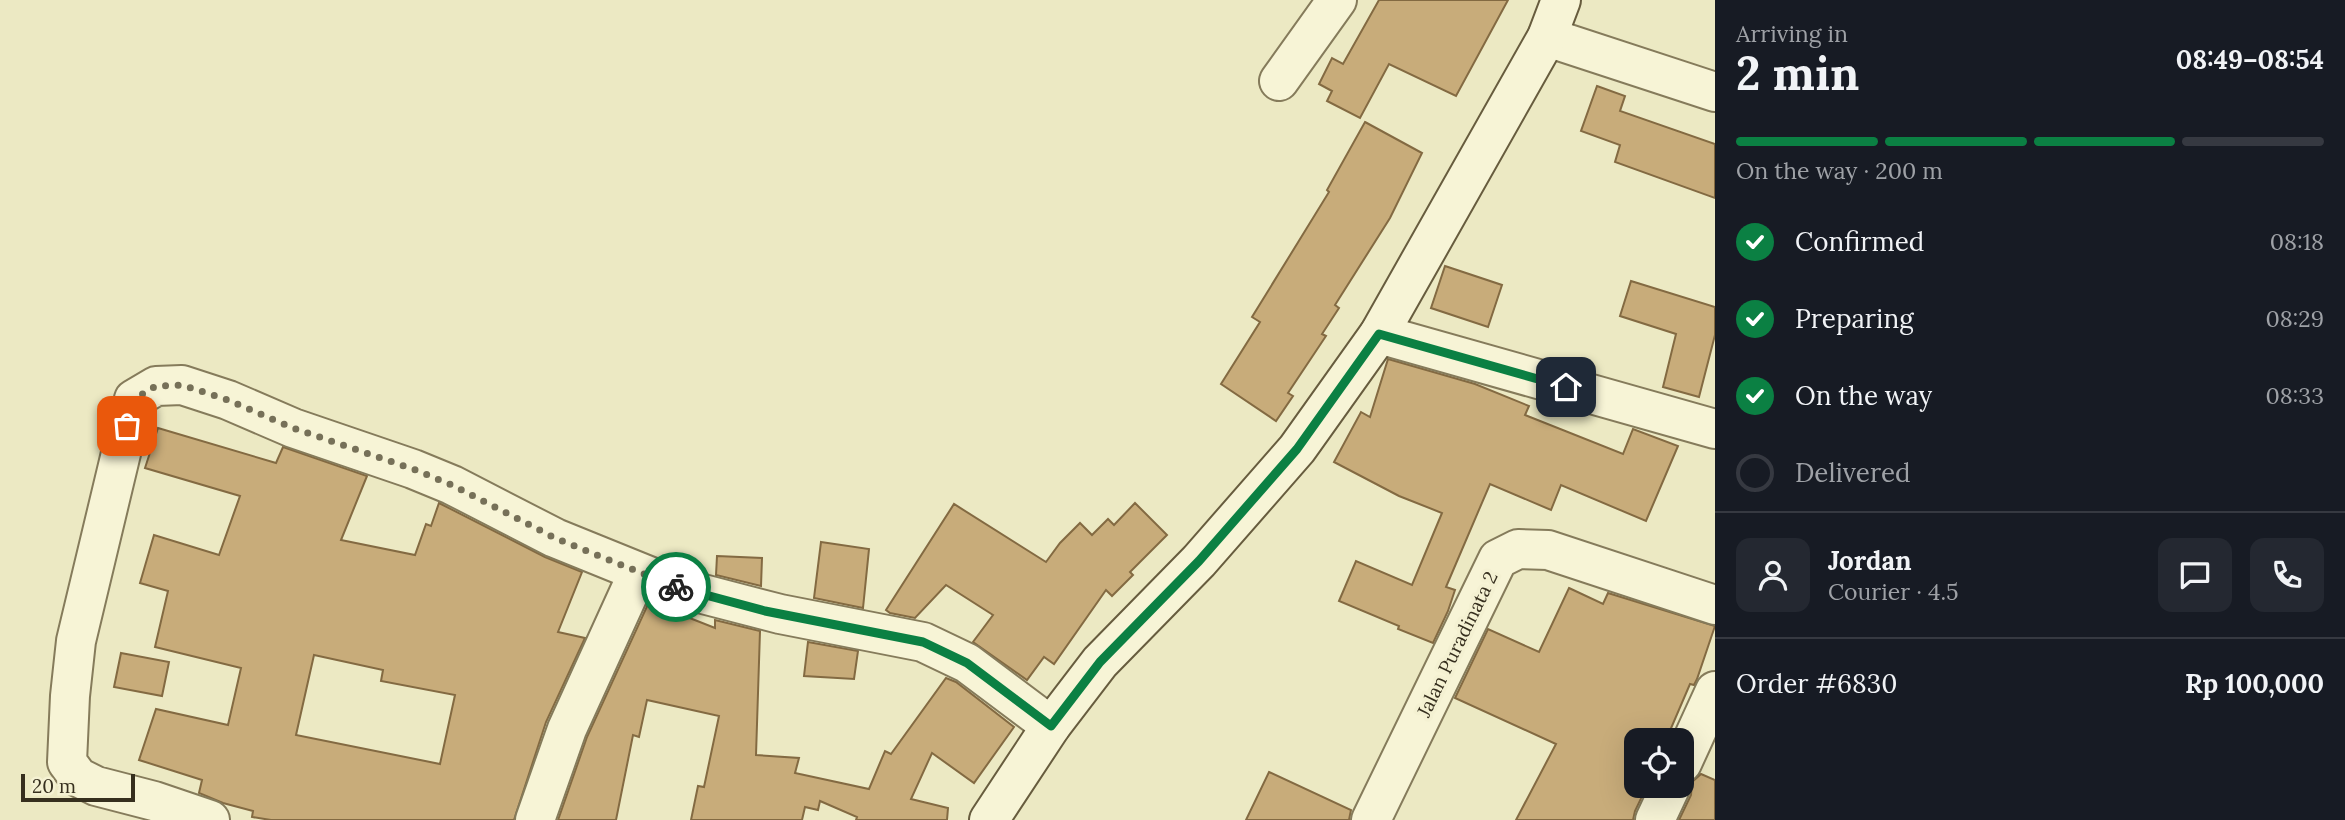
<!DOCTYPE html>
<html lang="en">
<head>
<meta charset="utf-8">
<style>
	:root { --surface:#171b24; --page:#242831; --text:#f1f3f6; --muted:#9ea1a6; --line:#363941; --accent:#0b8043 }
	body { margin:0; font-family:Lora,serif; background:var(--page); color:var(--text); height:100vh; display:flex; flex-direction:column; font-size:26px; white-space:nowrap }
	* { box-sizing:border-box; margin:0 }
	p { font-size:23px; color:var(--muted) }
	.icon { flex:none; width:38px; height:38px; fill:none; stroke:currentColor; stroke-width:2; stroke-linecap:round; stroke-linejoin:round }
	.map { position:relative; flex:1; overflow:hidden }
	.drawer { display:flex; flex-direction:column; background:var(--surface); width:630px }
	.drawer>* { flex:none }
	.fabs { position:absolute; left:1624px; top:728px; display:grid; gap:14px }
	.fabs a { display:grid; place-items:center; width:70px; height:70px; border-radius:14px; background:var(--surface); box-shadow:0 7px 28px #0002; font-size:35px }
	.scale { position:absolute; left:21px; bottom:18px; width:114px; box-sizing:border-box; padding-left:7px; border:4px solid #362f1e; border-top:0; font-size:19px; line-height:24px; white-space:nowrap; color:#362f1e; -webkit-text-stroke:5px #f4f1d2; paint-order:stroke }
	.pin { position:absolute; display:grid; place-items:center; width:60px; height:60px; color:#fff; margin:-30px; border-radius:14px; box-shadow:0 4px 10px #0006 }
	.courier { position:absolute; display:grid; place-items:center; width:70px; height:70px; margin:-35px; border:5px solid #0b8043; border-radius:50%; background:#fff; color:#222; box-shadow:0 2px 9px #0007 }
	.summary em { font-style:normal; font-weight:700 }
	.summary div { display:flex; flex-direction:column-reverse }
	.summary { display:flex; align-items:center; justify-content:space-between; height:119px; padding:0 21px }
	h1 { font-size:46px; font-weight:700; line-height:52px }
	.bar { display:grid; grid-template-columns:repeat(4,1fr); gap:10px 7px; align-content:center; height:84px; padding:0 21px }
	.bar i { height:9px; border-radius:5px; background:var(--line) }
	.bar .on { background:var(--accent) }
	.bar p { grid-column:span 4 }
	.line { display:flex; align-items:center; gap:18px; padding:0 21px; border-top:2px solid var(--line) }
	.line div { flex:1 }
	.round { display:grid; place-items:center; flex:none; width:74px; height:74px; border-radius:14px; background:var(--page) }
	ol { padding:0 21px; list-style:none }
	li { display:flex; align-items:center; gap:21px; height:77px }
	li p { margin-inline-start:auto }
	li .icon { padding:7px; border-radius:50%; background:var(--accent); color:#fff; stroke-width:4 }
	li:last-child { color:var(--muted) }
	li i { width:38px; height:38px; border:4px solid var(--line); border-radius:50% }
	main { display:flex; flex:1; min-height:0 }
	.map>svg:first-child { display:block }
	.building { fill:#c8ac7a; stroke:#836a42; stroke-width:2; fill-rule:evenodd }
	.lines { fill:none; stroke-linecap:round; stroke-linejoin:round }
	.minor-casing { stroke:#857b5b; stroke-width:42 }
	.secondary-casing { stroke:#675c3e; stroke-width:42 }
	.minor { stroke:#f7f4d6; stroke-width:38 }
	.secondary { stroke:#f7f4d6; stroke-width:38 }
	.done { stroke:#767058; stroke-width:7; stroke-dasharray:0 12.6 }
	.route { stroke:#0b8043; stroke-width:9 }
	.labels { text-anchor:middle; stroke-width:7; stroke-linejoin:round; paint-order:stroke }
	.street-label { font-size:19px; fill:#362f1e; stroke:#f4f1d2 }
</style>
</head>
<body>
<main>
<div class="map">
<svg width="1715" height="820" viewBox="0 0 1715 820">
	<rect width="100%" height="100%" fill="#ece9c3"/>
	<g class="building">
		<polygon points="1379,0 1508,0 1456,96 1389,64 1360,118 1327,101 1332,91 1319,84 1332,58 1343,64"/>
		<polygon points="1597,86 1625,96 1620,111 1715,144 1715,198 1615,162 1620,145 1581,131"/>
		<polygon points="1365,122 1422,153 1390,218 1335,305 1339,308 1322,334 1326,336 1288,393 1293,396 1276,421 1221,384 1260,322 1252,317 1329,192 1327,190"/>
		<polygon points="1445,266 1502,285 1488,327 1431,308"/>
		<polygon points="1631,281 1715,307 1715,335 1699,397 1663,387 1676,334 1620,316"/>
		<polygon points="1388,359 1475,384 1529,406 1525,415 1623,454 1633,429 1678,446 1646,521 1561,485 1551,510 1490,484 1446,587 1455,590 1448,611 1433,643 1398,629 1399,626 1339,601 1356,561 1412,585 1442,513 1399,496 1334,462 1361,412 1370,417"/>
		<path d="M158 428 276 463 283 447 367 476 341 540 415 555 426 524 431 526 439 503 545 557 582 572 558 632 585 638 546 722 514 820H271L252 817 253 811 223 803 199 793 202 780 139 760 156 709 228 725 241 668 155 647 168 591 140 583 154 535 219 555 240 496 145 468ZM314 655 383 670 381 681 455 695 440 764 296 735Z"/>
		<polygon points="1135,503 1167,535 1130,572 1133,575 1112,596 1106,590 1054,664 1044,657 1027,680 973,642 993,615 946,585 915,618 890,613 886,610 954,504 1046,562 1060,543 1080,523 1092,535 1108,519 1114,525"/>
		<polygon points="821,542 869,549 863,608 814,598"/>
		<polygon points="717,556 762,558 761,586 716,575"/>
		<polygon points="1569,588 1603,604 1608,593 1715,626 1697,679 1694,685 1690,684 1666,740 1636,740 1636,786 1647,786 1635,811 1633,820 1516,820 1556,744 1455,698 1488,629 1539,652"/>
		<polygon points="649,602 715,628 715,620 760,631 756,755 799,758 795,773 869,789 885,751 891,754 946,678 956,682 1014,727 974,783 932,753 911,799 948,808 947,820 856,820 857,817 820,801 818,810 805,807 802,820 691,820 698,786 704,787 719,716 647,700 639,737 633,735 616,820 558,820 587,737"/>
		<polygon points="808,642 858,651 854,679 804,676"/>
		<polygon points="121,653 169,662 162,696 114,687"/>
		<polygon points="1269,772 1351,810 1349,820 1246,820"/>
		<polygon points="1701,774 1715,780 1715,820 1679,820 1691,795 1692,782"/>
	</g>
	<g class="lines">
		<defs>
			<g id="minor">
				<polyline points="1547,37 1715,92"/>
				<polyline points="1279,81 1337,0"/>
				<polyline points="1379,334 1715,429"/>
				<polyline points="1682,763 1715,691"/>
				<polyline points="210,820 154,801 96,786 78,777 67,762 70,696 76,641 134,399 156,386 182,385 228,400 293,428 413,469 452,485 555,538 676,587 780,614 923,642 967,663 1051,726"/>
				<polyline points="535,820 567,729 638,573"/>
				<polyline points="1371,820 1498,559 1518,549 1548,550 1715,605"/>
				<polyline points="1655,820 1671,786"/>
			</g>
			<polyline id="secondary" points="989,820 1051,726 1100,662 1199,561 1297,449 1379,334 1547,37 1561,0"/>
		</defs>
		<use href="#minor" class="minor-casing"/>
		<use href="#secondary" class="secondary-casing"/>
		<use href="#minor" class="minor"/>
		<use href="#secondary" class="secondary"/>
	</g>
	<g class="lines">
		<polyline class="done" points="127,426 134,399 156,386 182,385 228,400 293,428 413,469 452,485 555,538 676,587"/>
		<polyline class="route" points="676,587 765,611 923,642 967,663 1051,726 1100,662 1199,561 1297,449 1379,334 1566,387"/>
	</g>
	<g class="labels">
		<g class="street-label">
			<text transform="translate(1457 644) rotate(-64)" y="7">Jalan Puradinata 2</text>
		</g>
	</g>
</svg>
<div class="fabs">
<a><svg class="icon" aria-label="locate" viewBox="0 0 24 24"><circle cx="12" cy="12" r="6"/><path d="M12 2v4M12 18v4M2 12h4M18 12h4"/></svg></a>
</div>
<div class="scale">20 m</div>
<div class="pin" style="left:127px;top:426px;background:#ea580c"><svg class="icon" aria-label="bag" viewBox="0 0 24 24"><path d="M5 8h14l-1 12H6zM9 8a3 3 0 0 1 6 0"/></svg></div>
<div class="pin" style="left:1566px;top:387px;background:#1f2937"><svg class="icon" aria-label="home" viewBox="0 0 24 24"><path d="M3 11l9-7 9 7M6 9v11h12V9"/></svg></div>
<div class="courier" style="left:676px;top:587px"><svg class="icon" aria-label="bike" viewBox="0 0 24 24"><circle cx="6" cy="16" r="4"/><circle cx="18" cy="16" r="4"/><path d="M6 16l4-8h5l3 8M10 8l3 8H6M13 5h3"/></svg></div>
</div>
<section class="drawer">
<div class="summary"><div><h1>2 min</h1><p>Arriving in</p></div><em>08:49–08:54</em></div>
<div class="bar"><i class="on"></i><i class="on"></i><i class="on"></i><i></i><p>On the way · 200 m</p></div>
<ol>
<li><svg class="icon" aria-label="check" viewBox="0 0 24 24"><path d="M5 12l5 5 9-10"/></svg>Confirmed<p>08:18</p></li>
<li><svg class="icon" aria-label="check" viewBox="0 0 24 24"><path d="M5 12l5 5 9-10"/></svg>Preparing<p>08:29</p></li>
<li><svg class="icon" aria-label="check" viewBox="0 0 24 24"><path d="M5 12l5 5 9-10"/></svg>On the way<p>08:33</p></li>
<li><i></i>Delivered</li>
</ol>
<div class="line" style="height:126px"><a class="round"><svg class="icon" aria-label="person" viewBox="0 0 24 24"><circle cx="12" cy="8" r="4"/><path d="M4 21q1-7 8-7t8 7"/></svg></a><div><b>Jordan</b><p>Courier · 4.5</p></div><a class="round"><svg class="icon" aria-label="chat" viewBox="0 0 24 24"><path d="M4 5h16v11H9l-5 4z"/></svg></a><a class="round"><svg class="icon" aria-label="phone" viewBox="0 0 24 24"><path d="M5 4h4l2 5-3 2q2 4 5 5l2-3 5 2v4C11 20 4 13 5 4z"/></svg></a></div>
<div class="line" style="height:91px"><div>Order #6830</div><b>Rp 100,000</b></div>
</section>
</main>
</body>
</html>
